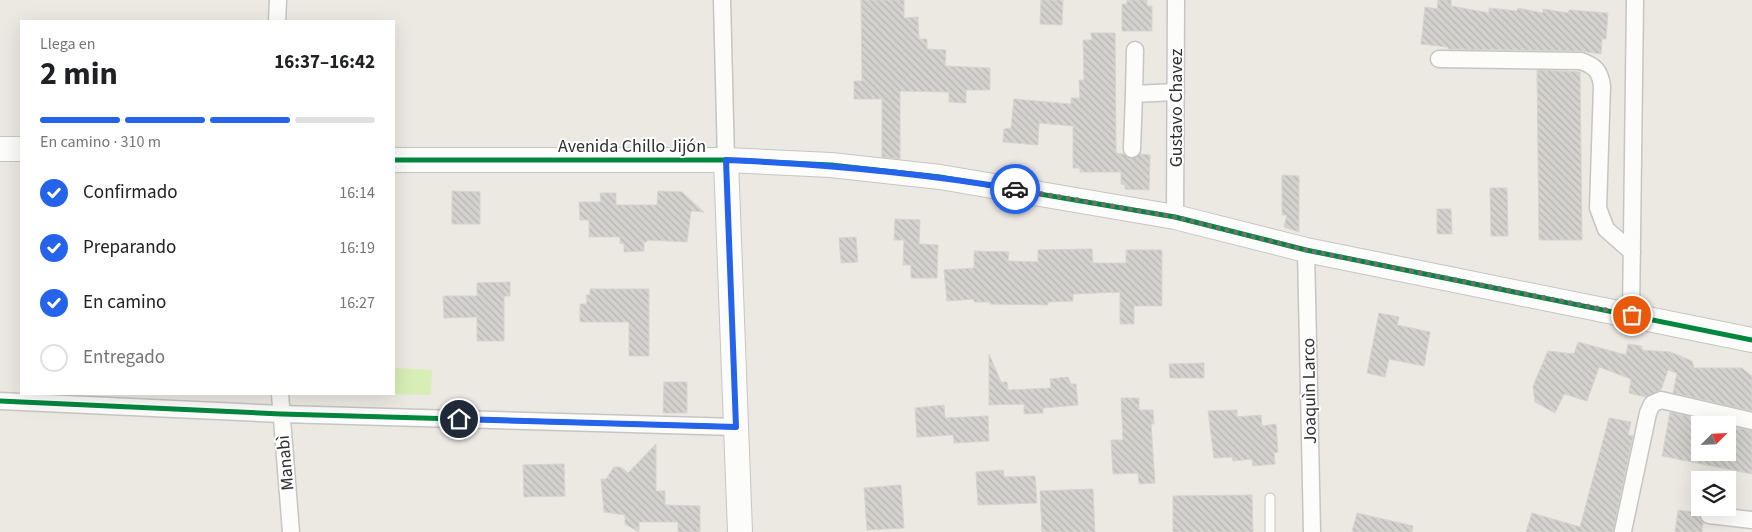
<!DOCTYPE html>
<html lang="es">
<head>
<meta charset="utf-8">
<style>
	:root { --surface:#fff; --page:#f6f6f6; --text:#202124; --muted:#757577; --line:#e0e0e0; --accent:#2563eb }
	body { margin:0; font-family:"Source Sans 3",sans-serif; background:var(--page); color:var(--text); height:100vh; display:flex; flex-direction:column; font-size:19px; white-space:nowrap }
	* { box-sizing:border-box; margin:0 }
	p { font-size:16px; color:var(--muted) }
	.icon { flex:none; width:28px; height:28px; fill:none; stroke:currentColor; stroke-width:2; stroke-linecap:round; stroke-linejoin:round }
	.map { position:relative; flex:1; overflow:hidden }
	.details { position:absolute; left:20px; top:20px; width:375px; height:375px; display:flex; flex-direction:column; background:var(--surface); border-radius:0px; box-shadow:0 5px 20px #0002 }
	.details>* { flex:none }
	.needle { width:32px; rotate:66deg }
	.buttons { position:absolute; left:1691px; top:416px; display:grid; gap:10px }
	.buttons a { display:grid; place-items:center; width:45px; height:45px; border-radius:0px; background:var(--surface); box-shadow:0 5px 20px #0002; font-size:25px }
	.pin { position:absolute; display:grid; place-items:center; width:42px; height:42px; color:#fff; margin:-21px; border:2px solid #fff; border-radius:50%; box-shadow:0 1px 5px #0007 }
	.courier { position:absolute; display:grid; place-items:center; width:50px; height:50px; margin:-25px; border:4px solid #2563eb; border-radius:50%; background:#fff; color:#222; box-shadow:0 1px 6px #0007 }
	.overview em { font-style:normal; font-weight:700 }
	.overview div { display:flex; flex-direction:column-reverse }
	.overview { display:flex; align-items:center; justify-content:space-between; height:85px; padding:0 20px }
	h1 { font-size:32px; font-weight:700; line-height:38px }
	.bar { display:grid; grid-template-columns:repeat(4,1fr); gap:8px 5px; align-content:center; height:60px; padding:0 20px }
	.bar i { height:6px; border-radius:4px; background:var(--line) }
	.bar .on { background:var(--accent) }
	.bar p { grid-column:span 4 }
	ol { padding:0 20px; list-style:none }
	li { display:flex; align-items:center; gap:15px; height:55px }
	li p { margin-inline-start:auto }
	li .icon { padding:5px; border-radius:50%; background:var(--accent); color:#fff; stroke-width:4 }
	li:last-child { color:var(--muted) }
	li i { width:28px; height:28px; border:2px solid var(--line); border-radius:50% }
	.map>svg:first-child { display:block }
	.pitch { fill:#d7eeb7 }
	.building { fill:url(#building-back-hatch); stroke:#d7d4cf }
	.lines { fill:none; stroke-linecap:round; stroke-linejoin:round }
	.lane-casing { stroke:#c5c5c4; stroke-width:11 }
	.street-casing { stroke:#c5c5c4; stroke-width:19 }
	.secondary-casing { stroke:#c5c5c4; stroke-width:26 }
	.lane { stroke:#fcfcfb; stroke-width:9 }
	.street { stroke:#fcfcfb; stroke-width:16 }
	.secondary { stroke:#fcfcfb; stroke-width:24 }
	.cycleway-casing { stroke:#fff; stroke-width:8 }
	.cycleway { stroke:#00873e; stroke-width:5 }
	.done { stroke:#706f6d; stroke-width:5; stroke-dasharray:0 9 }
	.route { stroke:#2563eb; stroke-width:6 }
	.labels { text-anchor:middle; stroke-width:4; stroke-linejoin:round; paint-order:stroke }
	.street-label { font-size:18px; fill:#2e2e2e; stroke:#fff }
</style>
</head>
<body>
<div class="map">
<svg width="1752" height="532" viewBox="0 0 1752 532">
	<defs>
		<pattern id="building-back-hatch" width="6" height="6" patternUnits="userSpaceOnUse" patternTransform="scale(1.25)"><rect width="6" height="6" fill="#d4d2ce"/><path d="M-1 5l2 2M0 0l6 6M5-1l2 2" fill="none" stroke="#b6b5b1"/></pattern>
	</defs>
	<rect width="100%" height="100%" fill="#ece9e3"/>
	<polygon class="pitch" points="394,368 432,370 431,395 384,394 394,394"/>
	<g class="building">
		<polygon points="861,0 904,0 904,18 918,17 919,39 927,39 927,49 946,50 945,66 990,68 990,90 966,90 966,103 949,102 949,92 900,91 900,159 882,157 882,99 854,99 854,81 862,81"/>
		<polygon points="1041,0 1063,0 1062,25 1040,24"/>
		<polygon points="1127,0 1147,0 1147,6 1152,6 1152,31 1122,31 1122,4 1127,4"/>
		<polygon points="1438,0 1451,0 1451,6 1489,13 1489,8 1517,11 1518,8 1543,13 1543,9 1568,13 1569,10 1608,13 1606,39 1602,39 1601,54 1581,51 1448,49 1448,47 1421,44 1425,7 1437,9"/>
		<polygon points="1091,33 1115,33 1116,153 1123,154 1131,159 1140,154 1150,155 1149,190 1125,189 1125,185 1121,184 1121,172 1080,172 1080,168 1073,168 1073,126 1039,123 1038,145 1003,142 1004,129 1011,128 1014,99 1071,104 1071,98 1080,98 1079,80 1084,80 1083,40 1092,40"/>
		<polygon points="1537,70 1580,72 1582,240 1539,240"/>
		<polygon points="1282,175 1299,176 1299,232 1284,227 1287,215 1282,215"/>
		<polygon points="1490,188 1507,188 1508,236 1491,236"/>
		<polygon points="452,191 480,192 480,224 452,224"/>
		<polygon points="658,191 682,192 704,212 691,211 687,242 647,240 647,242 644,242 644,251 624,252 624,243 620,244 620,237 589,237 589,220 580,220 579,202 601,202 600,193 616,193 616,205 657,205"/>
		<polygon points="1437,209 1451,209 1452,234 1437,234"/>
		<polygon points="895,219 920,220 919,244 938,245 937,278 911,278 911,265 903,265 904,240 894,240"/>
		<polygon points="856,237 858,262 841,263 839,238"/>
		<polygon points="1092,249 1093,263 1126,263 1126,250 1162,250 1162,306 1134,306 1134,324 1120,324 1120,292 1073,294 1073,301 1048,302 1048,305 990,304 990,302 974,302 974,299 947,301 944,270 974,268 974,251 1009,252 1008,261 1038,262 1038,250"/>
		<polygon points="510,282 510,296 504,296 504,341 477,341 477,317 444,318 443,296 477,296 477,283"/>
		<polygon points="590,289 649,289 649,356 629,356 629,322 580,322 580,304 587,304 586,295 590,295"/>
		<polygon points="1379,313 1399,317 1397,325 1430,332 1424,366 1389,359 1385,377 1367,373"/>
		<polygon points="1578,342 1626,355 1628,344 1642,346 1642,350 1670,352 1692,361 1694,368 1742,368 1752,376 1752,411 1673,393 1677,373 1668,370 1661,390 1646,397 1629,393 1631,379 1599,367 1587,401 1564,394 1555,413 1535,402 1533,386 1548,351 1574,354"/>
		<polygon points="989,354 1001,382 1007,382 1008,390 1051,388 1050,379 1068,377 1071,384 1076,384 1078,405 1043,408 1043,413 1024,414 1024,404 989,405"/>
		<polygon points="1204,363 1204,378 1170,378 1169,364"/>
		<polygon points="664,382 687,382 687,413 663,413"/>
		<polygon points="1121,398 1139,398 1139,410 1153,410 1154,424 1151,424 1155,483 1139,484 1138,473 1113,474 1111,440 1123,440"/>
		<polygon points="944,405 945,418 988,416 989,441 954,443 953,435 917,437 915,408"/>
		<polygon points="1237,410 1237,417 1261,415 1262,426 1276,424 1278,452 1274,453 1275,464 1253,466 1252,459 1233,461 1232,457 1214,458 1208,411"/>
		<polygon points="1670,412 1700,419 1700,452 1728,452 1728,426 1752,431 1752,474 1662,456"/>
		<polygon points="1609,418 1631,422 1628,435 1633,436 1613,532 1526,532 1532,513 1580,527"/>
		<polygon points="656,444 656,491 665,491 665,505 700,506 700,532 678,532 678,522 639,522 639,532 625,524 625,515 604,512 601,479 606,479 614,467 621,467 628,473"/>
		<polygon points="564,464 565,496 524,497 523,465"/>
		<polygon points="1003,470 1004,477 1035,476 1037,503 978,505 976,472"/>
		<polygon points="901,485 904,528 867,530 864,488"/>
		<polygon points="1093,489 1095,532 1042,532 1040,491"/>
		<polygon points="1252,495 1253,532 1173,532 1173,496"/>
		<polygon points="1678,510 1699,513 1703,523 1702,532 1675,532"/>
		<polygon points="1357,513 1413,526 1412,532 1352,532"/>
	</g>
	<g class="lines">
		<defs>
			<polyline id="lane" points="1270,532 1270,498"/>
			<g id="street">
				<polyline points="722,0 726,160"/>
				<polyline points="277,21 278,0"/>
				<polyline points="1135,50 1134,94 1176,92"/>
				<path d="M1439 59 1581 61C1595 66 1600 71 1602 86L1598 208 1606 229 1632 252"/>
				<polyline points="1132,149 1134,94"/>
				<polyline points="1175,217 1176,0"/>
				<polyline points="1306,250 1312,532"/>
				<polyline points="1631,315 1635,0"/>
				<polyline points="280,394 291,532"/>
				<polyline points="0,401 281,414 736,427"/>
				<polyline points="1709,515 1752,520"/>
				<polyline points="1623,531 1648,413 1652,404 1661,400 1752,421"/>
			</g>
			<g id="secondary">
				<polyline points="0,149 21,149"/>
				<polyline points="394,160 726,160 831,165 940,177 1175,217 1306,250 1752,340"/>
				<polyline points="726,160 740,532"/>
			</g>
		</defs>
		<use href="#lane" class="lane-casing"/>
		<use href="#street" class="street-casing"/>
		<use href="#secondary" class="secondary-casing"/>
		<use href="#lane" class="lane"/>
		<use href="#street" class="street"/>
		<use href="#secondary" class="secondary"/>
		<defs>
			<g id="cycleway">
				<polyline points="394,160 726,160 831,165 940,177 1175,217 1306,250 1752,340"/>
				<polyline points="0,401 281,414 736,427"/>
			</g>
		</defs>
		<use href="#cycleway" class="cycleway-casing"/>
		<use href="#cycleway" class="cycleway"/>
	</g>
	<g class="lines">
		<polyline class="done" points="1015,189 1175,217 1306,250 1632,315"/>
		<path class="route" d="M459 419 736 427 726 160C823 164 919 173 1015 189"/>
	</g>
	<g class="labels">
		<g class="street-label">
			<text transform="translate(1176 108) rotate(-90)" y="6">Gustavo Chavez</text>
			<text x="632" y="152">Avenida Chillo Jijón</text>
			<text transform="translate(1309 391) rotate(-91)" y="6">Joaquìn Larco</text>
			<text transform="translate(285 463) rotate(-95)" y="6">Manabì</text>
		</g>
	</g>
</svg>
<div class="buttons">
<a><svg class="needle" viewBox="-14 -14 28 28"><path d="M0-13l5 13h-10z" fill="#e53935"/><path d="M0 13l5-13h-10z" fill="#757577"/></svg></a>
<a><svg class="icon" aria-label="layers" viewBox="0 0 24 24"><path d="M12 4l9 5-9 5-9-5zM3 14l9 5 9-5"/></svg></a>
</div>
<div class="pin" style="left:1632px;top:315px;background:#ea580c"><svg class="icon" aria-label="bag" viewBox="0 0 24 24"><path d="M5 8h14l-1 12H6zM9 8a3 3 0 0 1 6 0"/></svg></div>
<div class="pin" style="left:459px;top:419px;background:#1f2937"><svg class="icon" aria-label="home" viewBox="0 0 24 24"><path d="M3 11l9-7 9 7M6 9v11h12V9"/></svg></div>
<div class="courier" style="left:1015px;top:189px"><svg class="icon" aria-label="car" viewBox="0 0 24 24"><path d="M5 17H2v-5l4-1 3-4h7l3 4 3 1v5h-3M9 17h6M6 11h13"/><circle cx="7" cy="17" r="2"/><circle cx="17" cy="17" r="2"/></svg></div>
<section class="details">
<div class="overview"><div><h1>2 min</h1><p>Llega en</p></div><em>16:37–16:42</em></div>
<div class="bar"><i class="on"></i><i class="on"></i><i class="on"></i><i></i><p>En camino · 310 m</p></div>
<ol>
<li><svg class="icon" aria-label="check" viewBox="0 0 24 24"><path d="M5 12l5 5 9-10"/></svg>Confirmado<p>16:14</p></li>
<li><svg class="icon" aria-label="check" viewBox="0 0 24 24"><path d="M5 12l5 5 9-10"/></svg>Preparando<p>16:19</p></li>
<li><svg class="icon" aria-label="check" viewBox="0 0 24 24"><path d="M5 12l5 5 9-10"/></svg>En camino<p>16:27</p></li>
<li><i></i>Entregado</li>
</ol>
</section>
</div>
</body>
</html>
